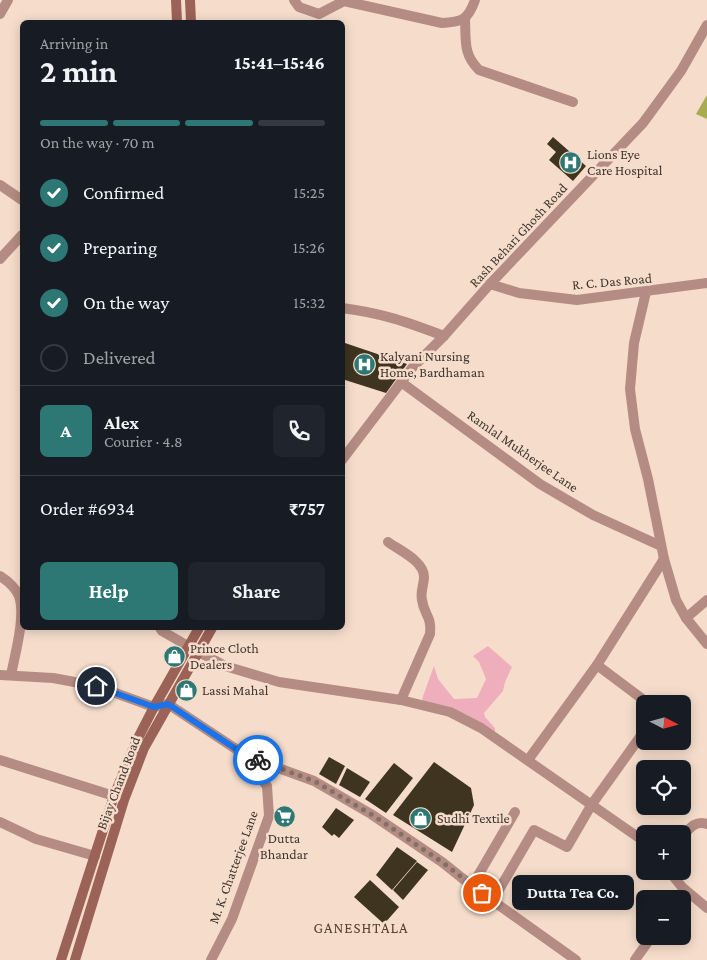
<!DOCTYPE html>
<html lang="en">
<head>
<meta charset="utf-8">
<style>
	:root { --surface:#171b24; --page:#20242c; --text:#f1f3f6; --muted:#9ea1a6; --line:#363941; --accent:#2d7774 }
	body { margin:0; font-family:"Crimson Pro",serif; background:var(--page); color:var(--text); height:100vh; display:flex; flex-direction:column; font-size:19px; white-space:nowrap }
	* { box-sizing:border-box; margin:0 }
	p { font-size:16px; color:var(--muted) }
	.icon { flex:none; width:28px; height:28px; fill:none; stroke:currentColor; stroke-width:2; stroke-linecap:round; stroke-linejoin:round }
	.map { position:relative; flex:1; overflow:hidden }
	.details { position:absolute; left:20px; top:20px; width:325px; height:610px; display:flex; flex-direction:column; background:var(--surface); border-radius:8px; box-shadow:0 2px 12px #0003 }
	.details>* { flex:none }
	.needle { width:32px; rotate:96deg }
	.buttons { position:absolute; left:636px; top:695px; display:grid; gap:10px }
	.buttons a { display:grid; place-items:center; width:55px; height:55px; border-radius:8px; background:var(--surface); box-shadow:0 2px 12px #0003; font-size:25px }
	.pin { position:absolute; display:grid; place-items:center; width:42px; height:42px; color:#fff; margin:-21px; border:2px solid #fff; border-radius:50%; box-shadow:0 1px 5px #0007 }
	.courier { position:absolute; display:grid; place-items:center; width:50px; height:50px; margin:-25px; border:4px solid #1a73e8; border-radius:50%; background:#fff; color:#222; box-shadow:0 1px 6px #0007 }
	.bubble { position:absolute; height:35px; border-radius:8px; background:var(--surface); box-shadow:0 2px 12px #0003; font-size:16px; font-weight:700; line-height:35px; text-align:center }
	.overview em { font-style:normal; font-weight:700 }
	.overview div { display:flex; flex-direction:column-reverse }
	.overview { display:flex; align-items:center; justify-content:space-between; height:85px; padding:0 20px }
	h1 { font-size:32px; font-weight:700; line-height:38px }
	.bar { display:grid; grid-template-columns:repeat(4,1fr); gap:8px 5px; align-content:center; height:60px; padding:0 20px }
	.bar i { height:6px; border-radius:4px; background:var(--line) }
	.bar .current { background:var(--accent) }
	.bar p { grid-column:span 4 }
	.line { display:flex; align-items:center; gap:12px; padding:0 20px; border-top:1px solid var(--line) }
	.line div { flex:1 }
	.round { display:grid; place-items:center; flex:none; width:52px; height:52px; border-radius:8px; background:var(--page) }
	ol { padding:0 20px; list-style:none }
	li { display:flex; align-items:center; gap:15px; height:55px }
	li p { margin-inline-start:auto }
	li .icon { padding:5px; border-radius:50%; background:var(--accent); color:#fff; stroke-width:4 }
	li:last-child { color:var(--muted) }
	li i { width:28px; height:28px; border:2px solid var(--line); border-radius:50% }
	.action { display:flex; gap:10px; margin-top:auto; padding:10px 20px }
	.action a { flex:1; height:58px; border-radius:8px; background:var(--accent); color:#fff; font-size:20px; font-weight:700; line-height:58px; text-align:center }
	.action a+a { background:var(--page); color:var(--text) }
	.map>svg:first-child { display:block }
	.green { fill:#eeaebc }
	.water { fill:#a7ab51 }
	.building { fill:#3e341f }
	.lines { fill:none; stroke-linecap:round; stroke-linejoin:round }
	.pedestrian { stroke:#b58c84; stroke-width:10 }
	.minor { stroke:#b58c84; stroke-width:10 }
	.tertiary { stroke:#b58c84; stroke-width:10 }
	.secondary { stroke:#9b6257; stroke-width:10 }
	.done { stroke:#807066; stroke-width:5; stroke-dasharray:0 9 }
	.route { stroke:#1a73e8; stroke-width:6 }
	.labels { text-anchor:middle; stroke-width:5; stroke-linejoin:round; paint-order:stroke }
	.poi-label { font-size:14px; fill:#40362f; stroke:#f6ddcb; text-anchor:start }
	.street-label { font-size:14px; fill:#40362f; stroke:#f6ddcb }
	.neighbourhood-label { font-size:15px; letter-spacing:1px; fill:#574233; stroke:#f6ddcb }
</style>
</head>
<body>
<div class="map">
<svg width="707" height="960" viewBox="0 0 707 960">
	<rect width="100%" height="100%" fill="#f6ddcb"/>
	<polygon class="green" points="488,646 512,667 505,682 503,691 484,713 485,717 495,728 495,733 423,702 422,699 434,666 438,679 454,699 477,698 486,679 479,662 473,656"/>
	<polygon class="water" points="707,95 707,119 696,114"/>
	<g class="building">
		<polygon points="553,137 586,166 573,181 549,160 556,152 547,144"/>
		<polygon points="342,342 407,364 386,393 342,379"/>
		<polygon points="329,757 345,766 336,784 319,774"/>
		<polygon points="434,762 471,788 474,805 452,852 393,815"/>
		<polygon points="394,763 413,778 386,813 365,799"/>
		<polygon points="347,768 370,782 360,797 339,785"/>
		<polygon points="336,808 354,820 339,838 334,834 332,836 322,827"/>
		<polygon points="397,847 417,861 392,890 376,875"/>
		<polygon points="417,862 428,870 403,900 393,890"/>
		<polygon points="370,880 399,907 384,924 354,897"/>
	</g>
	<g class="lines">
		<g class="pedestrian">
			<polyline points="0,822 36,839 95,856"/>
			<polyline points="211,960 232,919 269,816 267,786 253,770 248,757"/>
		</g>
		<g class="minor">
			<path d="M294 0 299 7 319 14 344 1 442 23C462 22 468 20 475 0"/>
			<polyline points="0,14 8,0"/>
			<path d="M465 19C466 41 463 54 479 70L573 102"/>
			<polyline points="0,185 22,200"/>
			<polyline points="0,259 22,235"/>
			<polyline points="490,284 519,293 577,300 707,283"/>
			<polyline points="646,292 634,343 630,389 635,429 648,479 664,559 676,600 686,618 707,644"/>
			<path d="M342 308C382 313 407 322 444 336"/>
			<polyline points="401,382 540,484 593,515 661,546"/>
			<polyline points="342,460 412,368 444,336 490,284 643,123 681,71 707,25"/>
			<path d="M388 542C399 550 424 561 424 577 424 585 420 592 422 600 424 615 432 616 430 634L401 700"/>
			<path d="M0 576C8 581 15 587 19 596 26 616 15 654 11 675"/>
			<polyline points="686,618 707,600"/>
			<polyline points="160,628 162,631 188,646"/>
			<polyline points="199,652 225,666 279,682 401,700 450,712 481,728 645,842"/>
			<polyline points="597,665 649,704"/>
			<polyline points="0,675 53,678 96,686 154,707"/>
			<polyline points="0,760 114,796"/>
			<polyline points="528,760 597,665 664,559"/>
			<path d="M682 837C690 828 695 820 707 824"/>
			<polyline points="669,871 682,887 707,908"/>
			<polyline points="472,886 515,812"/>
			<polyline points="493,900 534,830 567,847 592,804 645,730"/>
			<polyline points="635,960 652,936"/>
		</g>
		<polyline class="tertiary" points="154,707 168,704 248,757 314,781 371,814 442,862 472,886 576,960"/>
		<g class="secondary">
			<polyline points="176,0 177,22"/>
			<polyline points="190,0 191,22"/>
			<polyline points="61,960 114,796 136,742 154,707 199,628"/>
			<polyline points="75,960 124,800 144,748 212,628"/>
		</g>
	</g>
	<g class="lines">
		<polyline class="done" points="258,760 314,781 371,814 442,862 482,893"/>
		<polyline class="route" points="96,686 154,707 168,704 248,757 258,760"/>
	</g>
	<defs>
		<symbol id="hospital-disc" viewBox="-11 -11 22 22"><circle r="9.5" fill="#2d7774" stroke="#f6ddcb"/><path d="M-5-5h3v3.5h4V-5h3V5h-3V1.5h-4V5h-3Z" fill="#fff"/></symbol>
		<symbol id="shop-disc" viewBox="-11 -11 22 22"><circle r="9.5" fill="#2d7774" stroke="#f6ddcb"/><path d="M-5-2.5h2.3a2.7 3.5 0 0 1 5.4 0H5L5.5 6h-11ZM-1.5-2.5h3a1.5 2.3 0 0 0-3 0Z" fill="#fff"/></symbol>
		<symbol id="supermarket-disc" viewBox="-11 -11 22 22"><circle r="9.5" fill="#2d7774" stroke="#f6ddcb"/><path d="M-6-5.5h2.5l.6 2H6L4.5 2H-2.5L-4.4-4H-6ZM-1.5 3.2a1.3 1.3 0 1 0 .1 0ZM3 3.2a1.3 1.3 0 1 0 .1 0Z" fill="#fff"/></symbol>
	</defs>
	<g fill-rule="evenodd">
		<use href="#hospital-disc" x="558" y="150" width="25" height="25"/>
		<use href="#hospital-disc" x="352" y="352" width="25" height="25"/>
		<use href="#shop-disc" x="162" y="644" width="25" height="25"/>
		<use href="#shop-disc" x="174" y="678" width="25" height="25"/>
		<use href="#supermarket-disc" x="272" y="804" width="25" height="25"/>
		<use href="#shop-disc" x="408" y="806" width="25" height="25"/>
	</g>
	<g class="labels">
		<g class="poi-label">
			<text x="587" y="159">Lions Eye<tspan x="587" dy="16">Care Hospital</tspan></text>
			<text x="380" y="361">Kalyani Nursing<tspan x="380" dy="16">Home, Bardhaman</tspan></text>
			<text x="190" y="653">Prince Cloth<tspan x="190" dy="16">Dealers</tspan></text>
			<text x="202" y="695">Lassi Mahal</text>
			<text x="437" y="823">Sudhi Textile</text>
			<text x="284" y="843" text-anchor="middle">Dutta<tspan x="284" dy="16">Bhandar</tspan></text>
		</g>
		<g class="street-label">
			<text transform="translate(518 235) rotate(-47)" y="5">Rash Behari Ghosh Road</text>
			<text transform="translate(612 281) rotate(-5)" y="5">R. C. Das Road</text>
			<text transform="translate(523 451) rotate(35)" y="5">Ramlal Mukherjee Lane</text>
			<text transform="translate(118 783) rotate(-69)" y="5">Bijay Chand Road</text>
			<text transform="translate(233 867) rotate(-70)" y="5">M. K. Chatterjee Lane</text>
		</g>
		<g class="neighbourhood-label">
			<text x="361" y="933">GANESHTALA</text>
		</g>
	</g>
</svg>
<div class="buttons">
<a><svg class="needle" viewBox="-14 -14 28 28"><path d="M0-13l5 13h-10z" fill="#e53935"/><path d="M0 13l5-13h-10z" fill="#9ea1a6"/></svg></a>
<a><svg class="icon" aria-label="locate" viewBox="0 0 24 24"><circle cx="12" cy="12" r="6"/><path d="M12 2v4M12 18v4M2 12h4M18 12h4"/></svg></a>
<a>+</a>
<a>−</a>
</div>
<div class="pin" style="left:482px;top:893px;background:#ea580c"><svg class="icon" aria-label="bag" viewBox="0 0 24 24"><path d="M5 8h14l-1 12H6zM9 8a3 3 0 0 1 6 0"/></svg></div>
<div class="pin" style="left:96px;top:686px;background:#1f2937"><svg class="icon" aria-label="home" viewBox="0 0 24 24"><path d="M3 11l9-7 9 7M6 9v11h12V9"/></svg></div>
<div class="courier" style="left:258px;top:760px"><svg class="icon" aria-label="bike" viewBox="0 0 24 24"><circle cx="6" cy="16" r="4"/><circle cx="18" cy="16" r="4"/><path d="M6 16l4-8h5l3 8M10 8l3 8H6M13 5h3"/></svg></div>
<div class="bubble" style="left:512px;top:875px;width:122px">Dutta Tea Co.</div>
<section class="details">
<div class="overview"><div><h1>2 min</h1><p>Arriving in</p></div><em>15:41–15:46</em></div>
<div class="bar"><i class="current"></i><i class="current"></i><i class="current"></i><i></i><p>On the way · 70 m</p></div>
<ol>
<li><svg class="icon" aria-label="check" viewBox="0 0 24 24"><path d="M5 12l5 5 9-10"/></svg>Confirmed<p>15:25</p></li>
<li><svg class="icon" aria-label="check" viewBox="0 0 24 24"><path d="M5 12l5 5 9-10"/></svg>Preparing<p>15:26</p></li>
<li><svg class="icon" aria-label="check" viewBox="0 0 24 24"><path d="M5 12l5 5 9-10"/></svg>On the way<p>15:32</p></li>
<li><i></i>Delivered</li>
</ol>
<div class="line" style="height:90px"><b class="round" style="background:var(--accent);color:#fff">A</b><div><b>Alex</b><p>Courier · 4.8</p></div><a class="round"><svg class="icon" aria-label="phone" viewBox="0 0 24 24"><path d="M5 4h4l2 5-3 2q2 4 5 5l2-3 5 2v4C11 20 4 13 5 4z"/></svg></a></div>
<div class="line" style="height:65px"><div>Order #6934</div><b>₹757</b></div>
<div class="action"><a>Help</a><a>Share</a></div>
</section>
</div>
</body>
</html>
